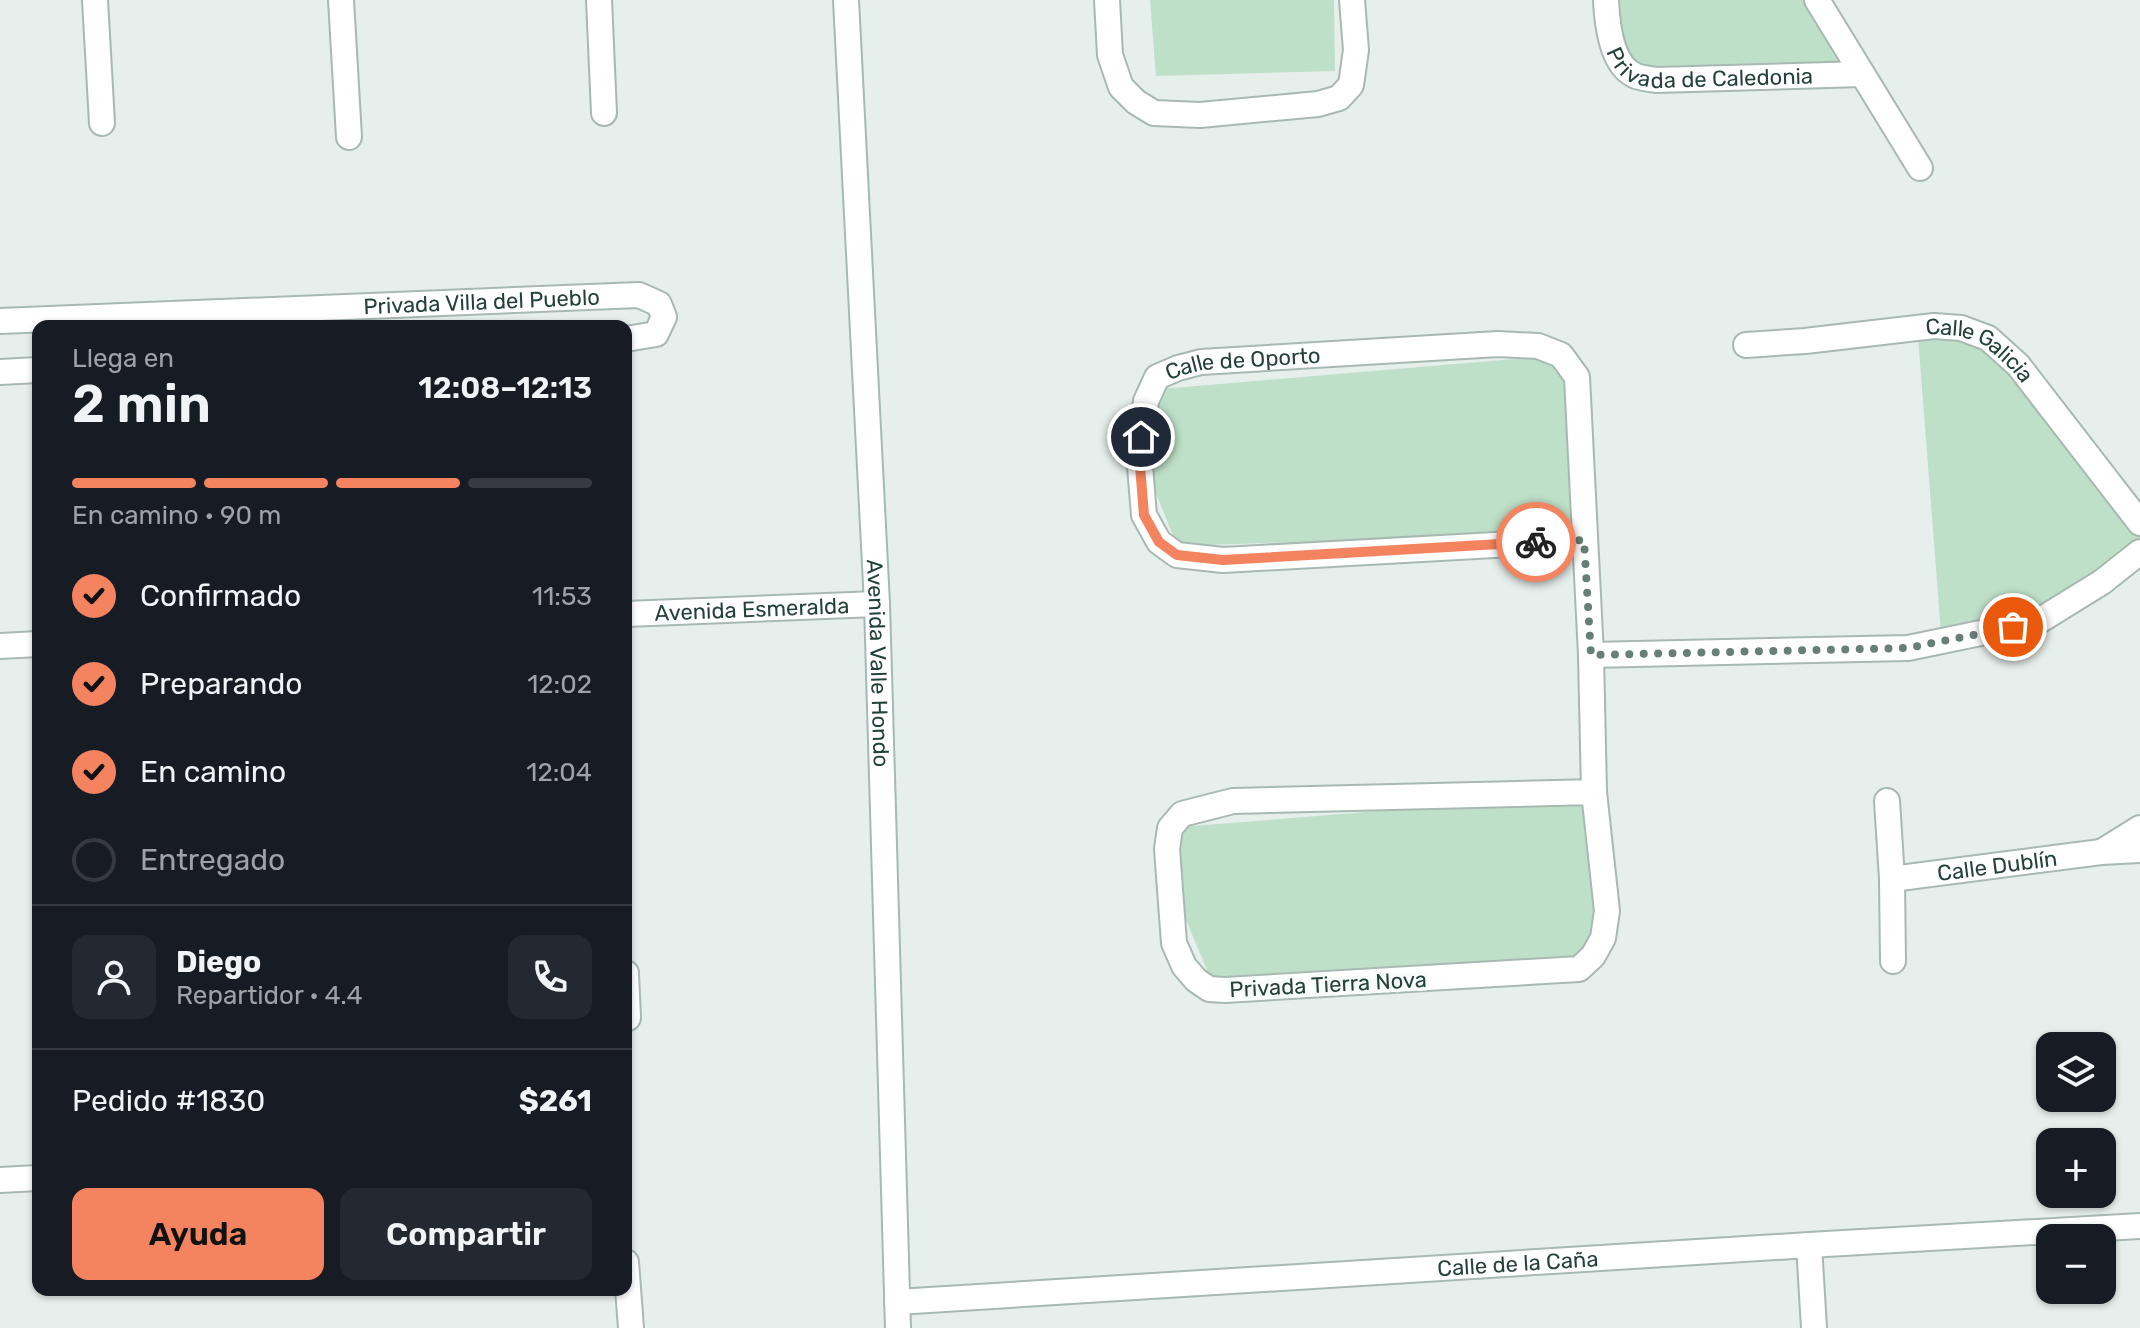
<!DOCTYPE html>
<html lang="es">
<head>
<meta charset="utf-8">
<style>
	:root { --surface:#171b24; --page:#242831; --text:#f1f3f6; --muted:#9ea1a6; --line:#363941; --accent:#f4845f }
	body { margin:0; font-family:Rubik,sans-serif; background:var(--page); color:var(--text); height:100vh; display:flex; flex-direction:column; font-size:30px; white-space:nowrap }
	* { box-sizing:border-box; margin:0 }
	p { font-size:26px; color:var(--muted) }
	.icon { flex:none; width:44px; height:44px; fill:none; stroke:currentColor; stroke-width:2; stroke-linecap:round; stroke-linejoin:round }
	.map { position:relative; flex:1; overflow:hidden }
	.sheet { position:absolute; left:32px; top:320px; width:600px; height:976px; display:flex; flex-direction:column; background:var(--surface); border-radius:16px; box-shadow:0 2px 6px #0004 }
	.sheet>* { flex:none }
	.buttons { position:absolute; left:2036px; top:1032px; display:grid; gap:16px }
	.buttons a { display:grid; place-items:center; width:80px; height:80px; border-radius:16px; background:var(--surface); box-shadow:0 2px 6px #0004; font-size:40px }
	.pin { position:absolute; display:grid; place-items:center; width:68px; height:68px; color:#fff; margin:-34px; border:4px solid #fff; border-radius:50%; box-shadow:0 2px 8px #0007 }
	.courier { position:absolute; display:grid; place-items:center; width:80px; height:80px; margin:-40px; border:6px solid #f4845f; border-radius:50%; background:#fff; color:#222; box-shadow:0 2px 10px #0007 }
	.overview em { font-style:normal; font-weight:600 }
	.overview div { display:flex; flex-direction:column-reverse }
	.overview { display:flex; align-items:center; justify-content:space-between; height:136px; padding:0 40px }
	h1 { font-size:52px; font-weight:600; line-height:60px }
	.bar { display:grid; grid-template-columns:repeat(4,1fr); gap:12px 8px; align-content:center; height:96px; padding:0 40px }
	.bar i { height:10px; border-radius:6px; background:var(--line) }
	.bar .on { background:var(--accent) }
	.bar p { grid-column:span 4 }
	.line { display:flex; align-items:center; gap:20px; padding:0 40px; border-top:2px solid var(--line) }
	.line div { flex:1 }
	.round { display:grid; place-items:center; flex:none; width:84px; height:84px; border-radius:16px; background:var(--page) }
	ol { padding:0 40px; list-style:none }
	li { display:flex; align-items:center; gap:24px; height:88px }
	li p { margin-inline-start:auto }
	li .icon { padding:8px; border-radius:50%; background:var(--accent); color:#111; stroke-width:4 }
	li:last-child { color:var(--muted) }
	li i { width:44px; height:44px; border:4px solid var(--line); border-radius:50% }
	.cta { display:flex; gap:16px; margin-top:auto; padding:16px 40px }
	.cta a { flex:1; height:92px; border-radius:16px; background:var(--accent); color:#111; font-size:32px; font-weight:600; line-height:92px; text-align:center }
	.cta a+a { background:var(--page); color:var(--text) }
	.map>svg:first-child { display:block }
	.green { fill:#bfe0c8 }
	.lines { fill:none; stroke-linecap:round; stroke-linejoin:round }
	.street-casing { stroke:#a8b8b2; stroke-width:28 }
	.secondary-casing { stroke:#a4bbb3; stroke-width:28 }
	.street { stroke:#fff; stroke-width:24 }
	.secondary { stroke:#fff; stroke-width:24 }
	.done { stroke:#687f78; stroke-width:8; stroke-dasharray:0 14.4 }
	.route { stroke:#f4845f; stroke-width:10 }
	.labels { text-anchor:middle; stroke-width:7; stroke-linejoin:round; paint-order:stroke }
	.street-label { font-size:22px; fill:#24423a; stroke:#f7fbf9 }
</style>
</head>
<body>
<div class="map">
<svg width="2140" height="1328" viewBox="0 0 2140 1328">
	<rect width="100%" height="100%" fill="#e6efeb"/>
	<g class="green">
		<polygon points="1150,0 1334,0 1335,71 1156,76"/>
		<polygon points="1616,0 1811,0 1851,68 1642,73 1620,50"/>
		<polygon points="1947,329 2015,365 2140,535 2140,544 2036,615 1941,633 1918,337"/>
		<polygon points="1549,356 1568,379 1574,532 1177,546 1147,470 1162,389"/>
		<polygon points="1592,794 1605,909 1579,967 1212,982 1176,896 1180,827"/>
	</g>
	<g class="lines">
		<defs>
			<g id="street">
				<polyline points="95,0 102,123"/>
				<polyline points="341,0 349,137"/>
				<polyline points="599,0 604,113"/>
				<polyline points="1107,0 1110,55 1121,87 1136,102 1154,113 1200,115 1318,104 1339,98 1351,85 1356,50 1352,0"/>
				<path id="s1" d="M1606 0C1607 23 1611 66 1636 76 1642 78 1650 79 1656 80L1862 74"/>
				<polyline points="1817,0 1920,168"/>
				<path id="s2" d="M0 321 639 295 659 304 664 317 656 334 626 339"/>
				<path id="s3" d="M1746 345 1805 341 1934 326 1961 328 1988 338 2018 365 2140 523"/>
				<polyline points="0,372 38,370"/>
				<path id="s4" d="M1584 540 1223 560 1177 555 1159 542 1144 515 1140 466 1141 437 1146 401 1157 377 1178 368 1201 362 1498 344 1538 346 1561 355 1577 377 1591 655 1594 792 1607 911 1603 938 1593 956 1579 969 1225 990 1209 989 1196 980 1184 966 1174 943 1167 849 1170 828 1182 814 1233 801 1594 792"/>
				<path id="s5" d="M626 614 877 604"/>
				<polyline points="0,646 38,644"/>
				<polyline points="1591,655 1908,648 2039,621 2102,582 2140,552"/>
				<polyline points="1887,801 1892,879 1893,961"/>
				<polyline points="2103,851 2140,828"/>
				<path id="s6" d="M1892 879 2101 852 2140 850"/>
				<polyline points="626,973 628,1018"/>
				<polyline points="0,1180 38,1178"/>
				<polyline points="1809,1245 1814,1328"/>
				<polyline points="626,1262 631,1328"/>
				<path id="s7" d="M897 1302 1809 1245 2140 1226"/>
			</g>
			<g id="secondary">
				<path id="s8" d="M846 0 877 604 898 1328"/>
			</g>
		</defs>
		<use href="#street" class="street-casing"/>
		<use href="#secondary" class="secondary-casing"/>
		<use href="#street" class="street"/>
		<use href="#secondary" class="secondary"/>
	</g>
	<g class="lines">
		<polyline class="done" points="1536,542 1584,540 1591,655 1908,648 2013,627"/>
		<polyline class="route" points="1141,437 1140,466 1144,515 1159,542 1177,555 1223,560 1536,542"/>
	</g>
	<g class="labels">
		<g class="street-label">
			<text dy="8" stroke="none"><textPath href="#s1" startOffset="156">Privada de Caledonia</textPath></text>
			<text dy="8" stroke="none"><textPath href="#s2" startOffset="482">Privada Villa del Pueblo</textPath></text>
			<text dy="8" stroke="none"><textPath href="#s3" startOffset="242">Calle Galicia</textPath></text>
			<text dy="8" stroke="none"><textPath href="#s4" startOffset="690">Calle de Oporto</textPath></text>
			<text dy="8" stroke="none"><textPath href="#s5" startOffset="126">Avenida Esmeralda</textPath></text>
			<text dy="8" stroke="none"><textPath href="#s8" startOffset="664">Avenida Valle Hondo</textPath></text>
			<text dy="8" stroke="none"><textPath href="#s6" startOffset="106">Calle Dublín</textPath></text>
			<text transform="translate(1328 984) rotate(-3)" y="8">Privada Tierra Nova</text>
			<text dy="8" stroke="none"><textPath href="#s7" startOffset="622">Calle de la Caña</textPath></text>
		</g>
	</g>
</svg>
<div class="buttons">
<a><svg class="icon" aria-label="layers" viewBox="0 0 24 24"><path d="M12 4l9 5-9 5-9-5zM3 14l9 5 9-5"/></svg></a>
<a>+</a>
<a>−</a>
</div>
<div class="pin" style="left:2013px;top:627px;background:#ea580c"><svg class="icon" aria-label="bag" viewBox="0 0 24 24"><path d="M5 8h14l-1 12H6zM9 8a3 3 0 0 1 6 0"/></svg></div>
<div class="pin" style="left:1141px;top:437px;background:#1f2937"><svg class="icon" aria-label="home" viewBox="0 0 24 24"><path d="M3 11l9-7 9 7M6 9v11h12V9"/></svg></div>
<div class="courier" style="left:1536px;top:542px"><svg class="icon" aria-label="bike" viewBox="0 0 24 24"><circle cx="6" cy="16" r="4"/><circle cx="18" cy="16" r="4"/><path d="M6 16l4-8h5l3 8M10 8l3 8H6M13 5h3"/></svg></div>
<section class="sheet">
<div class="overview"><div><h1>2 min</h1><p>Llega en</p></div><em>12:08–12:13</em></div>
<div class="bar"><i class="on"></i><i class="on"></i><i class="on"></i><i></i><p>En camino · 90 m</p></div>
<ol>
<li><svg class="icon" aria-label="check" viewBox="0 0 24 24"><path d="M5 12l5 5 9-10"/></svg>Confirmado<p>11:53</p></li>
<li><svg class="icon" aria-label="check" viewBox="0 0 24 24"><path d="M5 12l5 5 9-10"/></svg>Preparando<p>12:02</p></li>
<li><svg class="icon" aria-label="check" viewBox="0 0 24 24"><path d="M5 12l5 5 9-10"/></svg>En camino<p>12:04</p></li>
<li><i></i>Entregado</li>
</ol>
<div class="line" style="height:144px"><a class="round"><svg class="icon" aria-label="person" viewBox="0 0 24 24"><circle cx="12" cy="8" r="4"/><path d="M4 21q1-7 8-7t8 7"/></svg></a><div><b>Diego</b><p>Repartidor · 4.4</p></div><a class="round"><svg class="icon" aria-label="phone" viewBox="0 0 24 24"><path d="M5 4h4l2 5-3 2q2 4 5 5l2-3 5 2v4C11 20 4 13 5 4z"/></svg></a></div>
<div class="line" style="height:104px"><div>Pedido #1830</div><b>$261</b></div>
<div class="cta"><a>Ayuda</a><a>Compartir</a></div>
</section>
</div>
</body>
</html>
